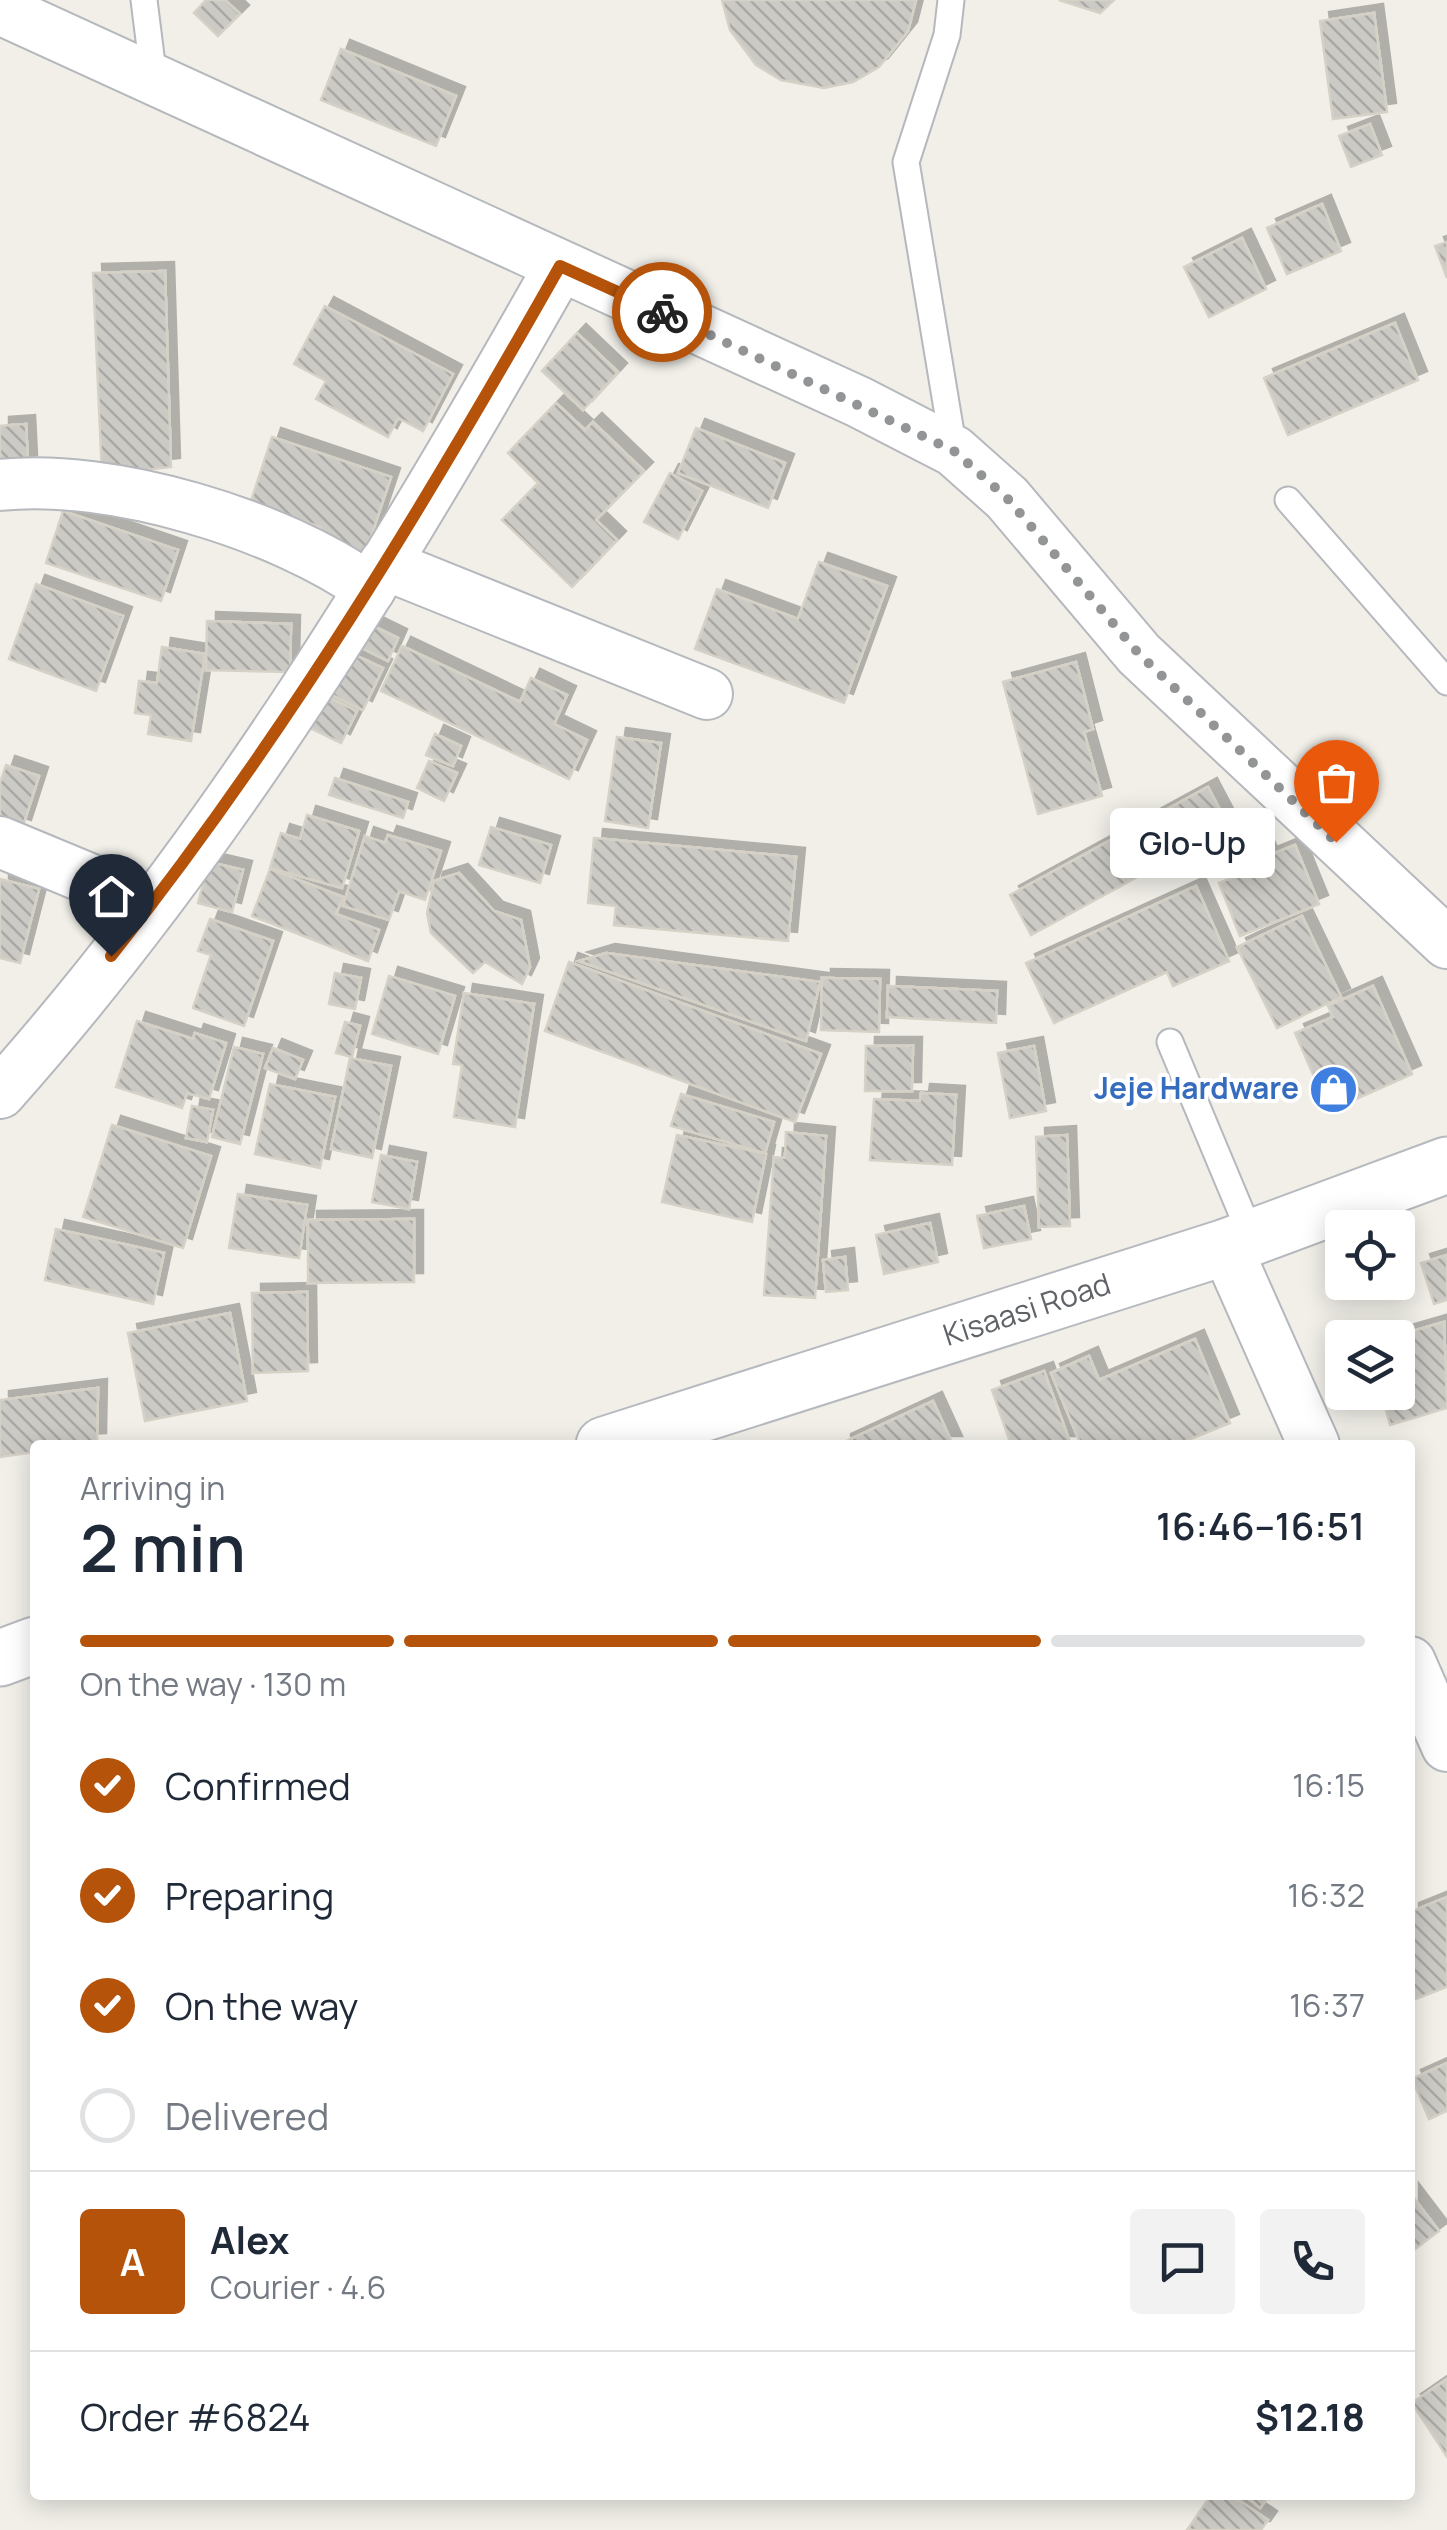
<!DOCTYPE html>
<html lang="en">
<head>
<meta charset="utf-8">
<style>
	:root { --surface:#fff; --page:#f2f2f3; --text:#1f2937; --muted:#747a83; --line:#e0e1e3; --accent:#b45309 }
	body { margin:0; font-family:Manrope,sans-serif; background:var(--page); color:var(--text); height:100vh; display:flex; flex-direction:column; font-size:38px; white-space:nowrap }
	* { box-sizing:border-box; margin:0 }
	p { font-size:32px; color:var(--muted) }
	.icon { flex:none; width:55px; height:55px; fill:none; stroke:currentColor; stroke-width:2; stroke-linecap:round; stroke-linejoin:round }
	.map { position:relative; flex:1; overflow:hidden }
	.sheet { position:absolute; left:30px; top:1440px; width:1385px; height:1060px; display:flex; flex-direction:column; background:var(--surface); border-radius:10px; box-shadow:0 5px 25px #0003 }
	.sheet>* { flex:none }
	.controls { position:absolute; left:1325px; top:1210px; display:grid; gap:20px }
	.controls a { display:grid; place-items:center; width:90px; height:90px; border-radius:10px; background:var(--surface); box-shadow:0 5px 25px #0003; font-size:50px }
	.pin { position:absolute; display:grid; place-items:center; width:85px; height:85px; color:#fff; margin:-102px -42px; border-radius:50% 50% 50% 0; rotate:-45deg; box-shadow:0 0 10px #0007 }
	.pin .icon { rotate:45deg }
	.courier { position:absolute; display:grid; place-items:center; width:100px; height:100px; margin:-50px; border:8px solid #b45309; border-radius:50%; background:#fff; color:#222; box-shadow:0 2px 12px #0007 }
	.bubble { position:absolute; height:70px; border-radius:10px; background:var(--surface); box-shadow:0 5px 25px #0003; font-size:32px; font-weight:600; line-height:70px; text-align:center }
	.overview em { font-style:normal; font-weight:600 }
	.overview div { display:flex; flex-direction:column-reverse }
	.overview { display:flex; align-items:center; justify-content:space-between; height:170px; padding:0 50px }
	h1 { font-size:65px; font-weight:600; line-height:75px }
	.bar { display:grid; grid-template-columns:repeat(4,1fr); gap:15px 10px; align-content:center; height:120px; padding:0 50px }
	.bar i { height:12px; border-radius:8px; background:var(--line) }
	.bar .selected { background:var(--accent) }
	.bar p { grid-column:span 4 }
	.line { display:flex; align-items:center; gap:25px; padding:0 50px; border-top:2px solid var(--line) }
	.line div { flex:1 }
	.round { display:grid; place-items:center; flex:none; width:105px; height:105px; border-radius:10px; background:var(--page) }
	ol { padding:0 50px; list-style:none }
	li { display:flex; align-items:center; gap:30px; height:110px }
	li p { margin-inline-start:auto }
	li .icon { padding:10px; border-radius:50%; background:var(--accent); color:#fff; stroke-width:4 }
	li:last-child { color:var(--muted) }
	li i { width:55px; height:55px; border:5px solid var(--line); border-radius:50% }
	.map>svg:first-child { display:block }
	.building { fill:url(#building-back-hatch); stroke:#d6d1c6; stroke-width:2.5; filter:url(#shadow) }
	.lines { fill:none; stroke-linecap:round; stroke-linejoin:round }
	.lane-casing { stroke:#b5b8bc; stroke-width:29 }
	.street-casing { stroke:#b5b8bc; stroke-width:54 }
	.secondary-casing { stroke:#b6babf; stroke-width:59 }
	.lane { stroke:#fff; stroke-width:25 }
	.street { stroke:#fff; stroke-width:50 }
	.secondary { stroke:#fff; stroke-width:55 }
	.done { stroke:#929495; stroke-width:10; stroke-dasharray:0 18 }
	.route { stroke:#b45309; stroke-width:12 }
	.labels { text-anchor:middle; stroke-width:8; stroke-linejoin:round; paint-order:stroke }
	.shop-label { font-size:30px; font-weight:bold; fill:#366cbe; stroke:#fff; text-anchor:end }
	.street-label { font-size:30px; fill:#5f6368; stroke:#fff }
</style>
</head>
<body>
<div class="map">
<svg width="1447" height="2530" viewBox="0 0 1447 2530">
	<defs>
		<pattern id="building-back-hatch" width="6" height="6" patternUnits="userSpaceOnUse" patternTransform="scale(2.5)"><rect width="6" height="6" fill="#cccac5"/><path d="M-1 5l2 2M0 0l6 6M5-1l2 2" fill="none" stroke="#a9a8a4"/></pattern>
		<filter id="shadow"><feDropShadow dx="9" dy="-9" stdDeviation="0" flood-color="#0004"/></filter>
	</defs>
	<rect width="100%" height="100%" fill="#f1efe8"/>
	<g class="building">
		<polygon points="206,0 225,0 240,14 218,36 194,13"/>
		<polygon points="916,0 908,31 879,67 853,82 824,88 781,80 756,65 730,30 722,0"/>
		<polygon points="1059,0 1114,0 1100,13"/>
		<polygon points="1374,13 1387,112 1333,119 1320,21"/>
		<polygon points="341,49 456,96 436,146 321,100"/>
		<polygon points="1370,124 1382,155 1351,167 1339,136"/>
		<polygon points="1322,204 1341,251 1287,274 1267,228"/>
		<polygon points="1242,238 1266,289 1209,317 1184,267"/>
		<polygon points="1447,242 1447,278 1435,246"/>
		<polygon points="165,271 171,467 102,475 93,273"/>
		<polygon points="325,306 453,374 423,431 398,418 388,437 316,399 326,381 294,364"/>
		<polygon points="1395,323 1418,380 1288,435 1264,378"/>
		<polygon points="577,333 618,372 583,410 542,371"/>
		<polygon points="556,403 585,430 593,422 644,471 596,520 617,540 572,587 502,520 538,483 508,453"/>
		<polygon points="26,424 28,464 0,466 0,426"/>
		<polygon points="696,428 785,463 768,508 678,473"/>
		<polygon points="272,437 391,477 365,554 317,538 321,527 250,504"/>
		<polygon points="670,473 702,491 678,539 644,522"/>
		<polygon points="63,511 178,550 161,601 46,563"/>
		<polygon points="819,562 887,586 844,703 695,649 717,589 798,619"/>
		<polygon points="36,584 123,616 96,691 9,659"/>
		<polygon points="207,621 291,624 290,672 206,670"/>
		<polygon points="369,624 398,638 388,661 358,646"/>
		<polygon points="402,646 520,702 531,678 567,695 554,724 587,740 569,779 381,691"/>
		<polygon points="162,647 205,654 191,741 148,734 151,715 135,713 139,681 157,683"/>
		<polygon points="346,651 383,668 363,710 326,692"/>
		<polygon points="1076,662 1093,729 1084,732 1102,796 1038,814 1003,682"/>
		<polygon points="326,696 357,711 341,743 310,728"/>
		<polygon points="435,734 461,746 453,766 426,755"/>
		<polygon points="617,737 661,743 648,828 605,821"/>
		<polygon points="429,761 457,773 444,801 417,788"/>
		<polygon points="6,765 39,776 22,829 0,822 0,783"/>
		<polygon points="335,778 408,802 403,818 329,795"/>
		<polygon points="1208,787 1229,827 1031,935 1010,895"/>
		<polygon points="307,815 359,831 342,888 270,868 281,833 300,839"/>
		<polygon points="491,827 551,845 540,883 479,865"/>
		<polygon points="388,835 441,851 425,900 399,891 389,920 343,906 365,836 385,843"/>
		<polygon points="594,838 796,857 788,941 614,925 616,906 588,903"/>
		<polygon points="1262,843 1268,856 1295,845 1319,904 1240,936 1219,883 1243,873 1236,854"/>
		<polygon points="209,862 243,870 232,912 198,903"/>
		<polygon points="270,869 343,897 336,914 379,930 368,961 252,916"/>
		<polygon points="459,873 494,911 521,920 530,967 522,984 485,962 473,973 431,933 427,913 434,881"/>
		<polygon points="0,879 39,889 20,963 0,958"/>
		<polygon points="1196,886 1229,961 1173,986 1167,972 1054,1023 1026,963"/>
		<polygon points="1302,916 1341,997 1277,1028 1237,947"/>
		<polygon points="210,919 273,941 244,1026 193,1008 211,955 198,951"/>
		<polygon points="606,953 820,982 806,1041 579,961"/>
		<polygon points="569,962 821,1054 795,1122 545,1031"/>
		<polygon points="335,973 361,978 355,1009 329,1004"/>
		<polygon points="389,976 455,996 438,1054 372,1034"/>
		<polygon points="822,978 880,979 879,1032 821,1030"/>
		<polygon points="888,986 997,991 996,1023 887,1017"/>
		<polygon points="1373,986 1412,1074 1329,1111 1295,1033 1333,1017 1328,1006"/>
		<polygon points="464,993 534,1004 515,1127 454,1117 462,1065 453,1064"/>
		<polygon points="137,1021 193,1039 195,1033 226,1043 209,1099 187,1093 182,1108 116,1087"/>
		<polygon points="345,1022 360,1026 352,1057 336,1053"/>
		<polygon points="866,1046 913,1046 912,1091 865,1091"/>
		<polygon points="1034,1046 1046,1111 1010,1118 998,1053"/>
		<polygon points="234,1047 263,1054 240,1144 212,1137"/>
		<polygon points="273,1048 303,1060 295,1079 265,1068"/>
		<polygon points="350,1058 391,1066 372,1158 331,1149"/>
		<polygon points="270,1084 335,1097 320,1168 255,1154"/>
		<polygon points="921,1093 956,1095 952,1165 870,1160 874,1099 920,1101"/>
		<polygon points="681,1094 774,1122 765,1153 671,1126"/>
		<polygon points="192,1106 213,1110 207,1142 186,1138"/>
		<polygon points="112,1125 211,1156 183,1248 83,1217"/>
		<polygon points="786,1132 826,1136 815,1298 764,1295 774,1157 785,1158"/>
		<polygon points="677,1135 766,1154 752,1222 662,1202"/>
		<polygon points="1067,1135 1070,1226 1039,1227 1036,1137"/>
		<polygon points="381,1155 417,1162 409,1209 372,1202"/>
		<polygon points="238,1194 307,1205 299,1258 229,1248"/>
		<polygon points="1024,1206 1031,1239 984,1248 977,1216"/>
		<polygon points="414,1219 414,1282 308,1283 308,1220"/>
		<polygon points="930,1223 938,1262 884,1274 876,1235"/>
		<polygon points="56,1229 164,1253 153,1304 45,1280"/>
		<polygon points="1447,1255 1447,1300 1434,1304 1421,1263"/>
		<polygon points="845,1257 848,1290 826,1292 823,1260"/>
		<polygon points="307,1292 308,1371 253,1373 252,1293"/>
		<polygon points="230,1313 247,1401 145,1421 128,1333"/>
		<polygon points="1444,1322 1447,1408 1390,1425 1381,1392 1398,1392 1398,1338 1389,1338"/>
		<polygon points="1195,1339 1230,1423 1176,1445 1081,1445 1051,1373 1089,1356 1099,1380"/>
		<polygon points="1044,1371 1071,1445 1011,1445 992,1390"/>
		<polygon points="98,1388 97,1442 35,1445 35,1452 0,1457 0,1400"/>
		<polygon points="933,1401 953,1445 842,1445 842,1443"/>
		<polygon points="1447,1897 1447,1987 1413,2000 1410,1912"/>
		<polygon points="1447,2063 1447,2111 1429,2119 1412,2079"/>
		<polygon points="1410,2193 1439,2231 1410,2253"/>
		<polygon points="1447,2379 1447,2457 1412,2403"/>
		<polygon points="1211,2495 1231,2495 1268,2520 1261,2530 1187,2530"/>
		<polygon points="1244,2495 1270,2495 1260,2508"/>
	</g>
	<g class="lines">
		<defs>
			<g id="lane">
				<polyline points="144,0 154,80"/>
				<polyline points="951,0 947,35 906,162 954,451"/>
				<polyline points="1288,500 1447,682"/>
				<polyline points="1170,1042 1252,1238"/>
			</g>
			<g id="street">
				<polyline points="0,9 859,402 954,451 1007,498 1139,654 1447,943"/>
				<path d="M0 485C110 473 280 524 370 589"/>
				<polyline points="384,564 707,694"/>
				<polyline points="0,842 152,905"/>
				<path d="M0 1093C222 844 397 555 560 266"/>
				<polyline points="1226,1247 1314,1445"/>
				<polyline points="1410,1662 1447,1746"/>
			</g>
			<g id="secondary">
				<polyline points="604,1445 1226,1247 1447,1165"/>
				<polyline points="0,1658 35,1645"/>
			</g>
		</defs>
		<use href="#lane" class="lane-casing"/>
		<use href="#street" class="street-casing"/>
		<use href="#secondary" class="secondary-casing"/>
		<use href="#lane" class="lane"/>
		<use href="#street" class="street"/>
		<use href="#secondary" class="secondary"/>
	</g>
	<g class="lines">
		<polyline class="done" points="662,312 954,451 1007,498 1139,654 1336,842"/>
		<path class="route" d="M111 956C282 741 425 505 560 266L662 312"/>
	</g>
	<defs>
		<symbol id="shop-disc" viewBox="-11 -11 22 22"><circle r="9.5" fill="#3f7fe0" stroke="#fff"/><path d="M-5-2.5h2.3a2.7 3.5 0 0 1 5.4 0H5L5.5 6h-11ZM-1.5-2.5h3a1.5 2.3 0 0 0-3 0Z" fill="#fff"/></symbol>
	</defs>
	<g fill-rule="evenodd">
		<use href="#shop-disc" x="1306" y="1062" width="55" height="55"/>
	</g>
	<g class="labels">
		<g class="shop-label">
			<text x="1299" y="1099">Jeje Hardware</text>
		</g>
		<g class="street-label">
			<text transform="translate(1027 1310) rotate(-18)" y="10">Kisaasi Road</text>
		</g>
	</g>
</svg>
<div class="controls">
<a><svg class="icon" aria-label="locate" viewBox="0 0 24 24"><circle cx="12" cy="12" r="6"/><path d="M12 2v4M12 18v4M2 12h4M18 12h4"/></svg></a>
<a><svg class="icon" aria-label="layers" viewBox="0 0 24 24"><path d="M12 4l9 5-9 5-9-5zM3 14l9 5 9-5"/></svg></a>
</div>
<div class="pin" style="left:1336px;top:842px;background:#ea580c"><svg class="icon" aria-label="bag" viewBox="0 0 24 24"><path d="M5 8h14l-1 12H6zM9 8a3 3 0 0 1 6 0"/></svg></div>
<div class="pin" style="left:111px;top:956px;background:#1f2937"><svg class="icon" aria-label="home" viewBox="0 0 24 24"><path d="M3 11l9-7 9 7M6 9v11h12V9"/></svg></div>
<div class="courier" style="left:662px;top:312px"><svg class="icon" aria-label="bike" viewBox="0 0 24 24"><circle cx="6" cy="16" r="4"/><circle cx="18" cy="16" r="4"/><path d="M6 16l4-8h5l3 8M10 8l3 8H6M13 5h3"/></svg></div>
<div class="bubble" style="left:1110px;top:808px;width:165px">Glo-Up</div>
<section class="sheet">
<div class="overview"><div><h1>2 min</h1><p>Arriving in</p></div><em>16:46–16:51</em></div>
<div class="bar"><i class="selected"></i><i class="selected"></i><i class="selected"></i><i></i><p>On the way · 130 m</p></div>
<ol>
<li><svg class="icon" aria-label="check" viewBox="0 0 24 24"><path d="M5 12l5 5 9-10"/></svg>Confirmed<p>16:15</p></li>
<li><svg class="icon" aria-label="check" viewBox="0 0 24 24"><path d="M5 12l5 5 9-10"/></svg>Preparing<p>16:32</p></li>
<li><svg class="icon" aria-label="check" viewBox="0 0 24 24"><path d="M5 12l5 5 9-10"/></svg>On the way<p>16:37</p></li>
<li><i></i>Delivered</li>
</ol>
<div class="line" style="height:180px"><b class="round" style="background:var(--accent);color:#fff">A</b><div><b>Alex</b><p>Courier · 4.6</p></div><a class="round"><svg class="icon" aria-label="chat" viewBox="0 0 24 24"><path d="M4 5h16v11H9l-5 4z"/></svg></a><a class="round"><svg class="icon" aria-label="phone" viewBox="0 0 24 24"><path d="M5 4h4l2 5-3 2q2 4 5 5l2-3 5 2v4C11 20 4 13 5 4z"/></svg></a></div>
<div class="line" style="height:130px"><div>Order #6824</div><b>$12.18</b></div>
</section>
</div>
</body>
</html>
